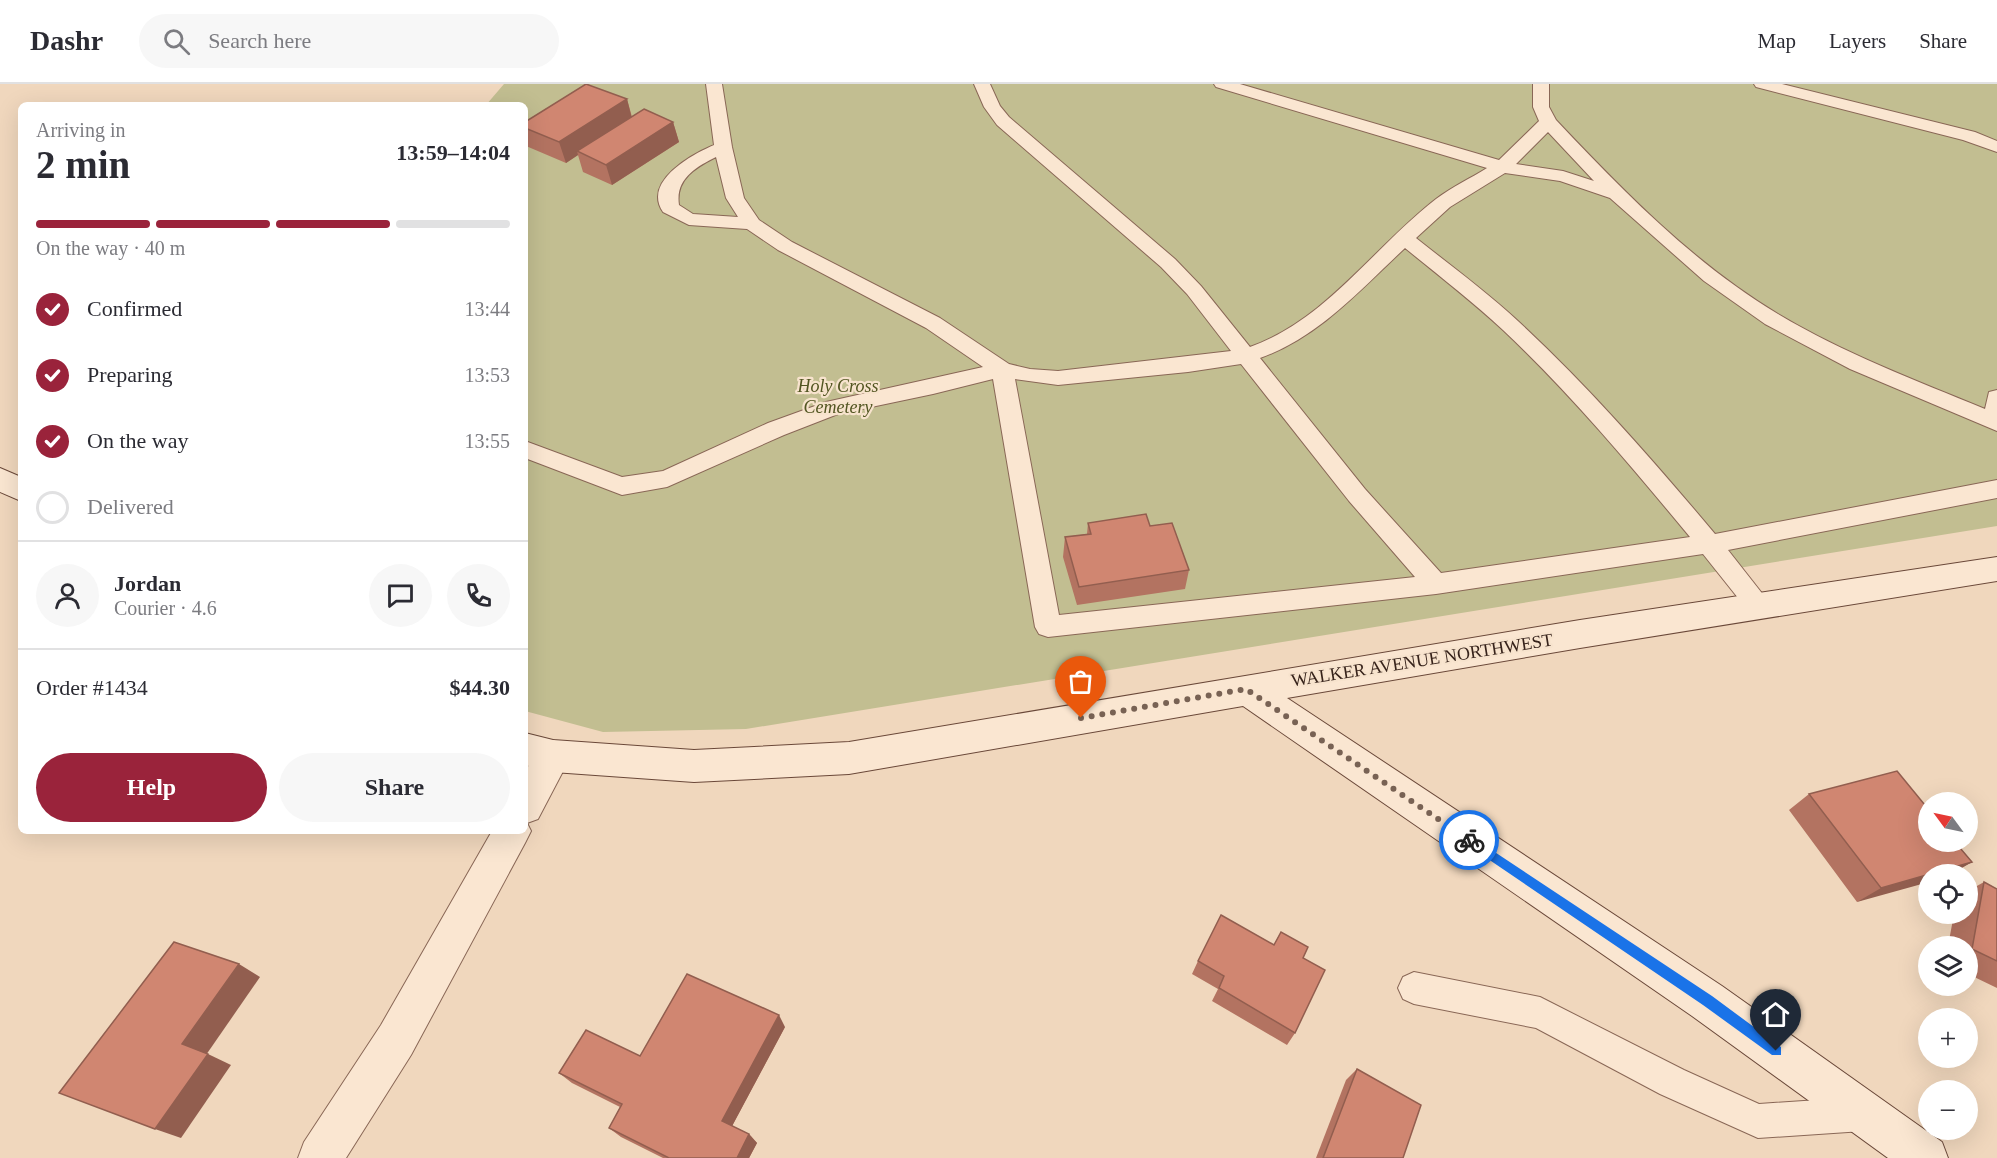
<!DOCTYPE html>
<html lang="en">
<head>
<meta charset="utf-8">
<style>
	:root { --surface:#fff; --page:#f7f7f7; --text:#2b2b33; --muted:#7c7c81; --line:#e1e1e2; --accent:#9a233b }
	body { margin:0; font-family:Georgia,serif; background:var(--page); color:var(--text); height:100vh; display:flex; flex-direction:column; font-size:22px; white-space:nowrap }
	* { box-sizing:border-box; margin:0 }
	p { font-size:20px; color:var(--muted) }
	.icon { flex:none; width:33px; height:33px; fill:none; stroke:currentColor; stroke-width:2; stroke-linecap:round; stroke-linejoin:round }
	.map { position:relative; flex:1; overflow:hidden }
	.details { position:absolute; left:18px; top:18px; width:510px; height:732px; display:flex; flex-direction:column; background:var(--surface); border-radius:9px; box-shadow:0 6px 24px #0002 }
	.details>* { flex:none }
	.needle { width:39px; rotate:303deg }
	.fabs { position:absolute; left:1918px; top:708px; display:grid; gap:12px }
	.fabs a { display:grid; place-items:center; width:60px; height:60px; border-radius:50%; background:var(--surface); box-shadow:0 6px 24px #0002; font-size:30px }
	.pin { position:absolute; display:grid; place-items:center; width:51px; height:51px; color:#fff; margin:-62px -26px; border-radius:50% 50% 50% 0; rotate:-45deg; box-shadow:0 0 6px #0007 }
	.pin .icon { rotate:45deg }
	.courier { position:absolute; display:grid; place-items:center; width:60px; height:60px; margin:-30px; border:4px solid #1a73e8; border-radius:50%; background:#fff; color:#222; box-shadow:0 2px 8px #0007 }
	.headline em { font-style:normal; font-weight:800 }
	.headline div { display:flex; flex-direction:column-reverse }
	.headline { display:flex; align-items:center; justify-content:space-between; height:102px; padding:0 18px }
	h1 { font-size:39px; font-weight:800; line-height:45px }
	.bar { display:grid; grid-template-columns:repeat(4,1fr); gap:9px 6px; align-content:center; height:72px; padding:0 18px }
	.bar i { height:8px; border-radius:4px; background:var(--line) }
	.bar .current { background:var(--accent) }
	.bar p { grid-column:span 4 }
	.line { display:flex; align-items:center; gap:15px; padding:0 18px; border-top:2px solid var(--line) }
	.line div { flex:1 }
	.round { display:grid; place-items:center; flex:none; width:63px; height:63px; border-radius:32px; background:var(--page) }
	ol { padding:0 18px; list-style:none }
	li { display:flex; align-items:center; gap:18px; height:66px }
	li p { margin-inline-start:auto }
	li .icon { padding:6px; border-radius:50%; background:var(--accent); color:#fff; stroke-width:4 }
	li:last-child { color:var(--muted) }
	li i { width:33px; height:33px; border:3px solid var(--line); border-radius:50% }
	.cta { display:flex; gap:12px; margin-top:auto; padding:12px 18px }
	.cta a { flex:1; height:69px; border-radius:36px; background:var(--accent); color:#fff; font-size:24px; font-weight:800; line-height:69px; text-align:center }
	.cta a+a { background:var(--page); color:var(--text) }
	header { display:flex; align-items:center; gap:36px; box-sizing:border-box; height:84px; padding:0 30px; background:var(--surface); border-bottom:2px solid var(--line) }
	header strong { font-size:28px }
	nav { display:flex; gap:33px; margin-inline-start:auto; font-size:21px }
	.search { width:420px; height:54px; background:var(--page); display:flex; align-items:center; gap:15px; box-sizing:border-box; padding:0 21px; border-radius:33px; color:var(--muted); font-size:22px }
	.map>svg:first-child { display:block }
	.cemetery { fill:#c2be91 }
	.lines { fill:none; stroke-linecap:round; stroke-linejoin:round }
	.lane-casing { stroke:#896756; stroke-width:2 }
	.street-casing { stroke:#896756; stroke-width:2 }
	.secondary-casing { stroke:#6a4839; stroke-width:2 }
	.lane { fill:#fae6d1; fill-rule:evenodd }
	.street { fill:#fae6d1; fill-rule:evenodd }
	.secondary { fill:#fae6d1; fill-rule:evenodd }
	.wall { fill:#b37361 }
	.shaded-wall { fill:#925e4f }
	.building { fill:#d08671; stroke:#925e4f; stroke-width:1.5 }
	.route { fill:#1a73e8 }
	.done { stroke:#786254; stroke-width:6; stroke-dasharray:0 10.8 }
	.labels { text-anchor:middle; stroke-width:4.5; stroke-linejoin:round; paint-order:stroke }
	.park-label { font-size:18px; font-style:italic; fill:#525521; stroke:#f7e3cd }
	.street-label { font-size:18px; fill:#37231b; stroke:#f7e3cd }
</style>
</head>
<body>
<header>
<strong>Dashr</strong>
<div class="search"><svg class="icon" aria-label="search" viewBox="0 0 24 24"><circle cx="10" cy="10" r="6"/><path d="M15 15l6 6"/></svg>Search here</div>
<nav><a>Map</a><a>Layers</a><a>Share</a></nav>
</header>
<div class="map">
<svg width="1997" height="1074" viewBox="0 0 1997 1074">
	<rect width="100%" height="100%" fill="#f0d7bd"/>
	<polygon class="cemetery" points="504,0 1997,0 1997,442 746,645 603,648 525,627 525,21 486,21"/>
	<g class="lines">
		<defs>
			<g id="lane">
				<path d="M706 0H722L732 63 744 114 759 136 792 158 940 234 1009 280 1030 285 1058 287 1231 267 1187 210 1161 183 997 41 984 23 974 0H990L1000 22 1009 33 1175 175 1201 202 1250 263C1326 236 1374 163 1436 115 1452 103 1471 94 1487 84L1216 3 1214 0H1240L1499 76 1539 37 1533 23V0H1549V23L1556 36C1623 107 1693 179 1778 230 1843 269 1915 296 1985 325L1989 308 1997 306V347L1850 285 1765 240 1704 197 1610 114 1560 97 1505 89 1450 123 1416 154C1451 182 1487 208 1519 238 1589 303 1653 376 1715 450L1997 396V414L1728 466 1772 522 1768 529 1759 532 1750 529 1703 470 1436 510 1048 553 1039 550 1035 543 993 295 933 310 838 330 784 351 667 403 622 411 525 374V357L622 393 663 387 768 339 826 318 983 283 926 244 778 166 747 145 689 141 663 128C642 97 693 70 714 61ZM1548 48 1594 97 1563 87 1516 80ZM716 73 726 114 738 133 693 130 679 121C675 95 696 83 716 73ZM1405 164C1438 191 1472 217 1503 246 1571 310 1631 382 1690 453L1441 489 1365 405 1260 274C1319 253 1360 206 1405 164ZM1241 280 1349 417 1415 493 1059 531 1015 295 1058 301 1188 288Z"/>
				<polygon points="1754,0 1782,0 1975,48 1997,57 1997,68 1963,56 1756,3"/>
				<polygon points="1414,888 1540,913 1684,986 1759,1020 1863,1013 1875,1018 1880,1030 1875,1042 1863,1047 1758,1054 1660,1010 1536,944 1414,920 1403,915 1398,904 1403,893"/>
			</g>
			<polygon id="street" points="553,656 566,661 571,672 538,735 527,739 531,747 525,759 411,971 346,1074 298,1074 304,1058 381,941 492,747 525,747 525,688 540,661"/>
			<g id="secondary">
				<polygon points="0,384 21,393 21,417 0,408"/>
				<polygon points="1997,473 1997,497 1580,564 1287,614 1722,902 1942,1058 1948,1074 1888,1074 1692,932 1243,622 849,690 694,698 553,688 525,681 525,649 553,656 694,666 849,658 1580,536"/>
			</g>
		</defs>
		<use href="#lane" class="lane-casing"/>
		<use href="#street" class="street-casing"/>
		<use href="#secondary" class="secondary-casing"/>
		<use href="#lane" class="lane"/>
		<use href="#street" class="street"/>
		<use href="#secondary" class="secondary"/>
	</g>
	<g class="wall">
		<polygon points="627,15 632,33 673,38 679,58 612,101 583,88 578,71 566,79 526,62 525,60 525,38"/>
		<polygon points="1088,439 1150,442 1189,486 1185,505 1077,521 1063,473 1065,453 1087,450"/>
		<polygon points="1809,710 1972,778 1951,790 1929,790 1857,818 1789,726"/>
		<polygon points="1984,798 1997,805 1997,904 1968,890 1968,862 1948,862 1954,830 1968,830 1968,807"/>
		<polygon points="1281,848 1303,874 1295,949 1287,961 1212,917 1218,905 1192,890 1198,877 1274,860"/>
		<polygon points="785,943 732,1042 749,1050 757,1059 749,1074 663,1074 621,1053 609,1044 620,1023 572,999 559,989 640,972"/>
		<polygon points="1357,985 1403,1074 1316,1074 1346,996"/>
	</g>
	<g class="shaded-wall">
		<polygon points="627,15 632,35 577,67 578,71 566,79 559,58"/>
		<polygon points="673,38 679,58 612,101 606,81"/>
		<polygon points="1972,778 1951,790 1929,790 1929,798 1857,818 1881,804"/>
		<polygon points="239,880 260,893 206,971 182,960"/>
		<polygon points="779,931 785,943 730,1046 722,1037"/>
		<polygon points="208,970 231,981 181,1054 155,1045"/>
		<polygon points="749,1050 757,1059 749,1074 737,1074"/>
	</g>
	<g class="building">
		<polygon points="586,0 627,15 559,58 525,44 525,38"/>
		<polygon points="644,25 673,38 606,81 577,67"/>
		<polygon points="1146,430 1150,442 1172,439 1189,486 1079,503 1065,453 1091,450 1088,439"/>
		<polygon points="1897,687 1929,726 1929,758 1955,758 1972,778 1881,804 1809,710"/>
		<polygon points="1984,798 1997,805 1997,877 1972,865"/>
		<polygon points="1221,831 1274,861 1281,848 1308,863 1303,874 1325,886 1295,949 1219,904 1224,892 1198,877"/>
		<polygon points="174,858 239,880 182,960 208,970 155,1045 59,1009"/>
		<polygon points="687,890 779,931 722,1037 749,1050 737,1074 669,1074 609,1044 622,1020 559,989 586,946 640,972"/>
		<polygon points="1357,985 1421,1021 1403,1074 1323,1074"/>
	</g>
	<polygon class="route" points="1469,751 1712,912 1781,963 1781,971 1772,971 1703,921 1466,760 1466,752"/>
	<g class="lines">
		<polyline class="done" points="1081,634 1246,605 1469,756"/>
	</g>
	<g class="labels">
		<g class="park-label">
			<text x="838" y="308">Holy Cross<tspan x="838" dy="21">Cemetery</tspan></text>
		</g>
		<g class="street-label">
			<text transform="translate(1422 576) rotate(-9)" y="6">WALKER AVENUE NORTHWEST</text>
		</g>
	</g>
</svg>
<div class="fabs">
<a><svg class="needle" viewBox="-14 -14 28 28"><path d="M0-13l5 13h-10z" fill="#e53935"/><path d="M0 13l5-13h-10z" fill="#7c7c81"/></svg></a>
<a><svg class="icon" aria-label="locate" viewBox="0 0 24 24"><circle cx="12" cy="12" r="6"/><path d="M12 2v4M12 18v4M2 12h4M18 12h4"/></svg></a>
<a><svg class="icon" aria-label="layers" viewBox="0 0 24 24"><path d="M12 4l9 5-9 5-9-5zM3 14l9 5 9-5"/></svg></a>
<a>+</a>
<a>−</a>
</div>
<div class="pin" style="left:1081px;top:634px;background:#ea580c"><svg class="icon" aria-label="bag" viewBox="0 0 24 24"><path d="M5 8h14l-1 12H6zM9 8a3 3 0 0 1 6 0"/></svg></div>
<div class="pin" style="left:1776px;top:967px;background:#1f2937"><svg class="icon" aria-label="home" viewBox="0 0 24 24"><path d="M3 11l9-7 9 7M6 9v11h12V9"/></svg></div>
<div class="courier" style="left:1469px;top:756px"><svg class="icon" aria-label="bike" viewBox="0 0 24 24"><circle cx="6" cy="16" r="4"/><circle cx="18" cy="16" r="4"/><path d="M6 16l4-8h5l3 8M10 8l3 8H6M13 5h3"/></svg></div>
<section class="details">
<div class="headline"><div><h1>2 min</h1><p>Arriving in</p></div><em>13:59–14:04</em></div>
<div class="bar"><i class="current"></i><i class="current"></i><i class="current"></i><i></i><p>On the way · 40 m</p></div>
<ol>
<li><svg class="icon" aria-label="check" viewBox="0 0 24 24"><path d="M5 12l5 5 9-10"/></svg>Confirmed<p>13:44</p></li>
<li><svg class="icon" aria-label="check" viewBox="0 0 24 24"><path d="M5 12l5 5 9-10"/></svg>Preparing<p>13:53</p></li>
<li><svg class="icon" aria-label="check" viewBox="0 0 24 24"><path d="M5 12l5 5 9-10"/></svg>On the way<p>13:55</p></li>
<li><i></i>Delivered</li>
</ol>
<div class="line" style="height:108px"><a class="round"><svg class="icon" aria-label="person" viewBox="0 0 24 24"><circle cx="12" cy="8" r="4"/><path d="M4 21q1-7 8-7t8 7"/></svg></a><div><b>Jordan</b><p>Courier · 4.6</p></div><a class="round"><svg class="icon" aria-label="chat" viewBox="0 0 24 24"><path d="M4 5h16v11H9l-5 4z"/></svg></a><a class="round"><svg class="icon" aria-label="phone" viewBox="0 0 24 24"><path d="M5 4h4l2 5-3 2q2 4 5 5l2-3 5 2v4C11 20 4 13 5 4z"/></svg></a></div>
<div class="line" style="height:78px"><div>Order #1434</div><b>$44.30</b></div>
<div class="cta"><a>Help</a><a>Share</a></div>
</section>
</div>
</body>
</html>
